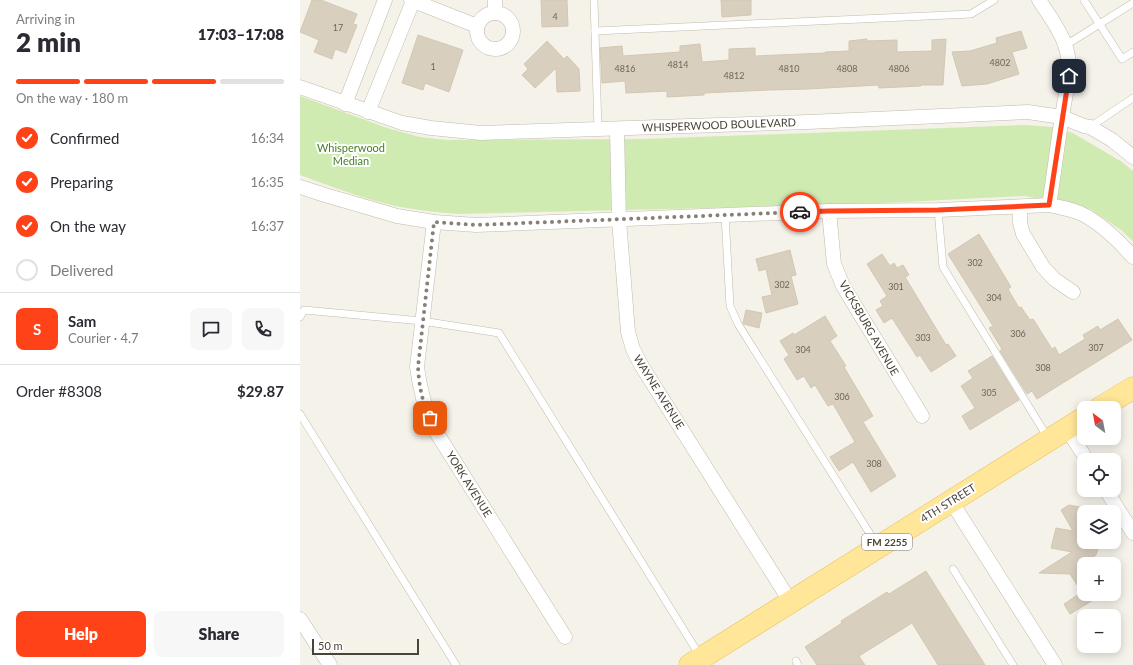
<!DOCTYPE html>
<html lang="en">
<head>
<meta charset="utf-8">
<style>
	:root { --surface:#fff; --page:#f7f7f7; --text:#2b2b33; --muted:#7c7c81; --line:#e1e1e2; --accent:#ff4217 }
	body { margin:0; font-family:Lato,sans-serif; background:var(--page); color:var(--text); height:100vh; display:flex; flex-direction:column; font-size:15px; white-space:nowrap }
	* { box-sizing:border-box; margin:0 }
	p { font-size:13px; color:var(--muted) }
	.icon { flex:none; width:22px; height:22px; fill:none; stroke:currentColor; stroke-width:2; stroke-linecap:round; stroke-linejoin:round }
	.map { position:relative; flex:1; overflow:hidden }
	.side { display:flex; flex-direction:column; background:var(--surface); width:300px }
	.side>* { flex:none }
	.needle { width:26px; rotate:328deg }
	.controls { position:absolute; left:777px; top:401px; display:grid; gap:8px }
	.controls a { display:grid; place-items:center; width:44px; height:44px; border-radius:8px; background:var(--surface); box-shadow:0 2px 10px #0003; font-size:20px }
	.scale { position:absolute; left:12px; bottom:10px; width:107px; box-sizing:border-box; padding-left:4px; border:2px solid #4a4337; border-top:0; font-size:11px; line-height:14px; white-space:nowrap; color:#4a4337; -webkit-text-stroke:3px #fff; paint-order:stroke }
	.pin { position:absolute; display:grid; place-items:center; width:34px; height:34px; color:#fff; margin:-17px; border-radius:8px; box-shadow:0 2px 6px #0006 }
	.courier { position:absolute; display:grid; place-items:center; width:40px; height:40px; margin:-20px; border:3px solid #ff4217; border-radius:50%; background:#fff; color:#222; box-shadow:0 1px 5px #0007 }
	.head em { font-style:normal; font-weight:800 }
	.head div { display:flex; flex-direction:column-reverse }
	.head { display:flex; align-items:center; justify-content:space-between; height:68px; padding:0 16px }
	h1 { font-size:26px; font-weight:800; line-height:30px }
	.bar { display:grid; grid-template-columns:repeat(4,1fr); gap:6px 4px; align-content:center; height:48px; padding:0 16px }
	.bar i { height:5px; border-radius:3px; background:var(--line) }
	.bar .selected { background:var(--accent) }
	.bar p { grid-column:span 4 }
	.line { display:flex; align-items:center; gap:10px; padding:0 16px; border-top:1px solid var(--line) }
	.line div { flex:1 }
	.round { display:grid; place-items:center; flex:none; width:42px; height:42px; border-radius:8px; background:var(--page) }
	ol { padding:0 16px; list-style:none }
	li { display:flex; align-items:center; gap:12px; height:44px }
	li p { margin-inline-start:auto }
	li .icon { padding:4px; border-radius:50%; background:var(--accent); color:#fff; stroke-width:4 }
	li:last-child { color:var(--muted) }
	li i { width:22px; height:22px; border:2px solid var(--line); border-radius:50% }
	.button { display:flex; gap:8px; margin-top:auto; padding:8px 16px }
	.button a { flex:1; height:46px; border-radius:8px; background:var(--accent); color:#fff; font-size:16px; font-weight:800; line-height:46px; text-align:center }
	.button a+a { background:var(--page); color:var(--text) }
	main { display:flex; flex:1; min-height:0 }
	.map>svg:first-child { display:block }
	.green { fill:#cfebb2 }
	.building { fill:#d8cfbf; stroke:#d3c7b2 }
	.lines { fill:none; stroke-linecap:round; stroke-linejoin:round }
	.lane-casing { stroke:#c1bbac; stroke-width:8 }
	.street-casing { stroke:#c1bbac; stroke-width:15 }
	.primary-casing { stroke:#e8c565; stroke-width:23 }
	.lane { stroke:#fff; stroke-width:7 }
	.street { stroke:#fff; stroke-width:14 }
	.primary { stroke:#ffe699; stroke-width:22 }
	.done { stroke:#868076; stroke-width:4; stroke-dasharray:0 7.2 }
	.route { stroke:#ff4217; stroke-width:5 }
	.labels { text-anchor:middle; stroke-width:4; stroke-linejoin:round; paint-order:stroke }
	.number-label { font-size:9px; fill:#6e6659 }
	.shield { fill:#fff; stroke:#807b73; stroke-width:1 }
	.shield-label { font-size:10px; font-weight:bold; fill:#4a4337 }
	.street-label { font-size:11px; fill:#4a4337; stroke:#fff }
	.park-label { font-size:11px; fill:#457f28; stroke:#fff }
</style>
</head>
<body>
<main>
<section class="side">
<div class="head"><div><h1>2 min</h1><p>Arriving in</p></div><em>17:03–17:08</em></div>
<div class="bar"><i class="selected"></i><i class="selected"></i><i class="selected"></i><i></i><p>On the way · 180 m</p></div>
<ol>
<li><svg class="icon" aria-label="check" viewBox="0 0 24 24"><path d="M5 12l5 5 9-10"/></svg>Confirmed<p>16:34</p></li>
<li><svg class="icon" aria-label="check" viewBox="0 0 24 24"><path d="M5 12l5 5 9-10"/></svg>Preparing<p>16:35</p></li>
<li><svg class="icon" aria-label="check" viewBox="0 0 24 24"><path d="M5 12l5 5 9-10"/></svg>On the way<p>16:37</p></li>
<li><i></i>Delivered</li>
</ol>
<div class="line" style="height:72px"><b class="round" style="background:var(--accent);color:#fff">S</b><div><b>Sam</b><p>Courier · 4.7</p></div><a class="round"><svg class="icon" aria-label="chat" viewBox="0 0 24 24"><path d="M4 5h16v11H9l-5 4z"/></svg></a><a class="round"><svg class="icon" aria-label="phone" viewBox="0 0 24 24"><path d="M5 4h4l2 5-3 2q2 4 5 5l2-3 5 2v4C11 20 4 13 5 4z"/></svg></a></div>
<div class="line" style="height:52px"><div>Order #8308</div><b>$29.87</b></div>
<div class="button"><a>Help</a><a>Share</a></div>
</section>
<div class="map">
<svg width="833" height="665" viewBox="0 0 833 665">
	<rect width="100%" height="100%" fill="#f5f2ea"/>
	<path class="green" d="M0 96 87 128 120 137 148 140 343 139 724 125 753 127 773 133 822 162 833 171V241L821 230 790 209 725 196 543 205 159 214C131 212 103 209 76 201 50 194 25 184 0 175Z"/>
	<g class="building">
		<polygon points="12,0 21,0 57,14 53,24 57,25 46,53 35,49 32,59 14,52 19,40 0,32"/>
		<polygon points="241,0 267,0 268,26 242,27"/>
		<polygon points="421,0 451,0 451,15 422,17"/>
		<polygon points="721,31 727,48 712,52 719,74 687,84 662,86 652,52 670,51 697,43 696,38"/>
		<polygon points="118,35 163,50 149,92 125,83 123,90 102,83"/>
		<polygon points="567,39 567,41 597,40 597,52 632,51 632,40 646,39 643,85 620,85 621,86 579,88 578,85 508,89 469,90 404,93 404,95 367,97 367,91 326,93 325,81 302,83 300,48 322,46 323,56 380,52 380,46 400,44 402,62 429,60 429,49 455,48 455,56 525,53 525,52 549,51 549,41"/>
		<polygon points="247,41 264,59 267,56 279,69 280,91 257,92 256,68 235,88 222,75 228,69 224,64"/>
		<polygon points="679,234 711,287 708,289 719,308 721,307 730,320 733,319 752,349 755,347 759,355 785,339 783,335 798,326 800,330 818,319 832,340 737,399 732,391 727,394 700,351 702,349 689,328 693,326 648,254"/>
		<polygon points="490,250 496,275 491,276 498,304 466,313 462,297 472,295 466,269 459,271 456,259"/>
		<polygon points="582,254 590,266 594,263 597,268 603,265 609,275 605,277 646,345 648,344 656,356 631,372 620,355 617,357 592,318 584,323 576,310 583,306 580,301 587,296 567,264"/>
		<polygon points="446,310 462,313 459,328 444,324 443,323"/>
		<polygon points="525,316 537,336 530,341 546,366 544,367 573,416 563,422 596,476 571,492 553,462 539,471 530,457 555,442 533,404 528,406 515,385 511,388 504,376 497,380 484,359 489,355 480,341 493,333 494,335"/>
		<polygon points="692,356 719,400 670,430 662,416 675,408 661,386 673,378 668,371"/>
		<polygon points="769,505 784,508 784,542 800,542 796,555 784,563 784,594 803,594 770,614 764,604 779,594 783,594 770,574 739,573 772,552 751,548 756,528 773,531 761,510"/>
		<polygon points="626,571 685,665 638,665 612,623 559,656 565,665 517,665 505,647 542,623 541,621 587,592 589,594"/>
	</g>
	<g class="lines">
		<defs>
			<g id="lane">
				<polyline points="294,0 298,129"/>
				<polyline points="784,0 822,59 833,52"/>
				<polyline points="295,31 671,14 694,0"/>
				<polyline points="766,45 833,3"/>
				<polyline points="790,127 833,98"/>
				<polyline points="638,210 643,267 748,438"/>
				<polyline points="425,215 430,306 438,324 577,545"/>
				<polyline points="0,317 4,310 122,321 199,333 400,656"/>
				<polyline points="0,414 156,665"/>
				<polyline points="653,569 713,665"/>
				<polyline points="496,661 498,665"/>
			</g>
			<g id="street">
				<polyline points="111,0 177,26"/>
				<polyline points="195,0 195,13"/>
				<path d="M739 0C748 14 760 29 765 45 774 69 765 93 762 117 757 146 754 176 749 205"/>
				<circle cx="195" cy="31" r="18"/>
				<polyline points="0,87 102,123 131,128 181,133 508,122 728,112 762,117 784,126 790,127 812,140 833,157"/>
				<polyline points="45,104 85,0"/>
				<polyline points="68,112 113,1"/>
				<polyline points="317,129 319,220 328,332 333,349 341,365 490,601"/>
				<path d="M0 187 25 195 97 216 134 222 176 225 529 211 638 210 749 205C760 207 770 209 780 213 801 223 818 240 833 257"/>
				<polyline points="720,207 720,223 723,234 743,267 754,279 773,292"/>
				<polyline points="529,211 534,264 543,286 622,416"/>
				<path d="M134 222 117 367C120 390 124 406 133 427L265 637"/>
				<polyline points="767,429 787,460"/>
				<polyline points="806,490 833,533"/>
				<polyline points="651,501 755,665"/>
				<polyline points="0,619 30,665"/>
			</g>
			<g id="primary">
				<polyline points="800,408 833,388"/>
				<polyline points="390,665 784,418"/>
			</g>
		</defs>
		<use href="#lane" class="lane-casing"/>
		<use href="#street" class="street-casing"/>
		<use href="#primary" class="primary-casing"/>
		<use href="#lane" class="lane"/>
		<use href="#street" class="street"/>
		<use href="#primary" class="primary"/>
	</g>
	<g class="lines">
		<path class="done" d="M130 418C122 402 119 385 118 367L134 222 176 225 500 212"/>
		<polyline class="route" points="500,212 529,211 638,210 749,205 769,76"/>
	</g>
	<g class="labels">
		<g class="number-label">
			<text x="255" y="20">4</text>
			<text x="38" y="31">17</text>
			<text x="700" y="66">4802</text>
			<text x="378" y="68">4814</text>
			<text x="133" y="70">1</text>
			<text x="325" y="72">4816</text>
			<text x="489" y="72">4810</text>
			<text x="547" y="72">4808</text>
			<text x="599" y="72">4806</text>
			<text x="434" y="79">4812</text>
			<text x="675" y="266">302</text>
			<text x="482" y="288">302</text>
			<text x="596" y="290">301</text>
			<text x="694" y="301">304</text>
			<text x="718" y="337">306</text>
			<text x="623" y="341">303</text>
			<text x="796" y="351">307</text>
			<text x="503" y="353">304</text>
			<text x="743" y="371">308</text>
			<text x="689" y="396">305</text>
			<text x="542" y="400">306</text>
			<text x="574" y="467">308</text>
		</g>
		<rect class="shield" x="562" y="534" width="50" height="16" rx="3"/>
		<g class="shield-label">
			<text x="587" y="546">FM 2255</text>
		</g>
		<g class="street-label">
			<text transform="translate(419 125) rotate(-2)" y="4">WHISPERWOOD BOULEVARD</text>
			<text transform="translate(569 328) rotate(60)" y="4">VICKSBURG AVENUE</text>
			<text transform="translate(359 392) rotate(58)" y="4">WAYNE AVENUE</text>
			<text transform="translate(169 484) rotate(58)" y="4">YORK AVENUE</text>
			<text transform="translate(648 503) rotate(-32)" y="4">4TH STREET</text>
		</g>
		<g class="park-label">
			<text x="51" y="152">Whisperwood<tspan x="51" dy="13">Median</tspan></text>
		</g>
	</g>
</svg>
<div class="controls">
<a><svg class="needle" viewBox="-14 -14 28 28"><path d="M0-13l5 13h-10z" fill="#e53935"/><path d="M0 13l5-13h-10z" fill="#7c7c81"/></svg></a>
<a><svg class="icon" aria-label="locate" viewBox="0 0 24 24"><circle cx="12" cy="12" r="6"/><path d="M12 2v4M12 18v4M2 12h4M18 12h4"/></svg></a>
<a><svg class="icon" aria-label="layers" viewBox="0 0 24 24"><path d="M12 4l9 5-9 5-9-5zM3 14l9 5 9-5"/></svg></a>
<a>+</a>
<a>−</a>
</div>
<div class="scale">50 m</div>
<div class="pin" style="left:130px;top:418px;background:#ea580c"><svg class="icon" aria-label="bag" viewBox="0 0 24 24"><path d="M5 8h14l-1 12H6zM9 8a3 3 0 0 1 6 0"/></svg></div>
<div class="pin" style="left:769px;top:76px;background:#1f2937"><svg class="icon" aria-label="home" viewBox="0 0 24 24"><path d="M3 11l9-7 9 7M6 9v11h12V9"/></svg></div>
<div class="courier" style="left:500px;top:212px"><svg class="icon" aria-label="car" viewBox="0 0 24 24"><path d="M5 17H2v-5l4-1 3-4h7l3 4 3 1v5h-3M9 17h6M6 11h13"/><circle cx="7" cy="17" r="2"/><circle cx="17" cy="17" r="2"/></svg></div>
</div>
</main>
</body>
</html>
